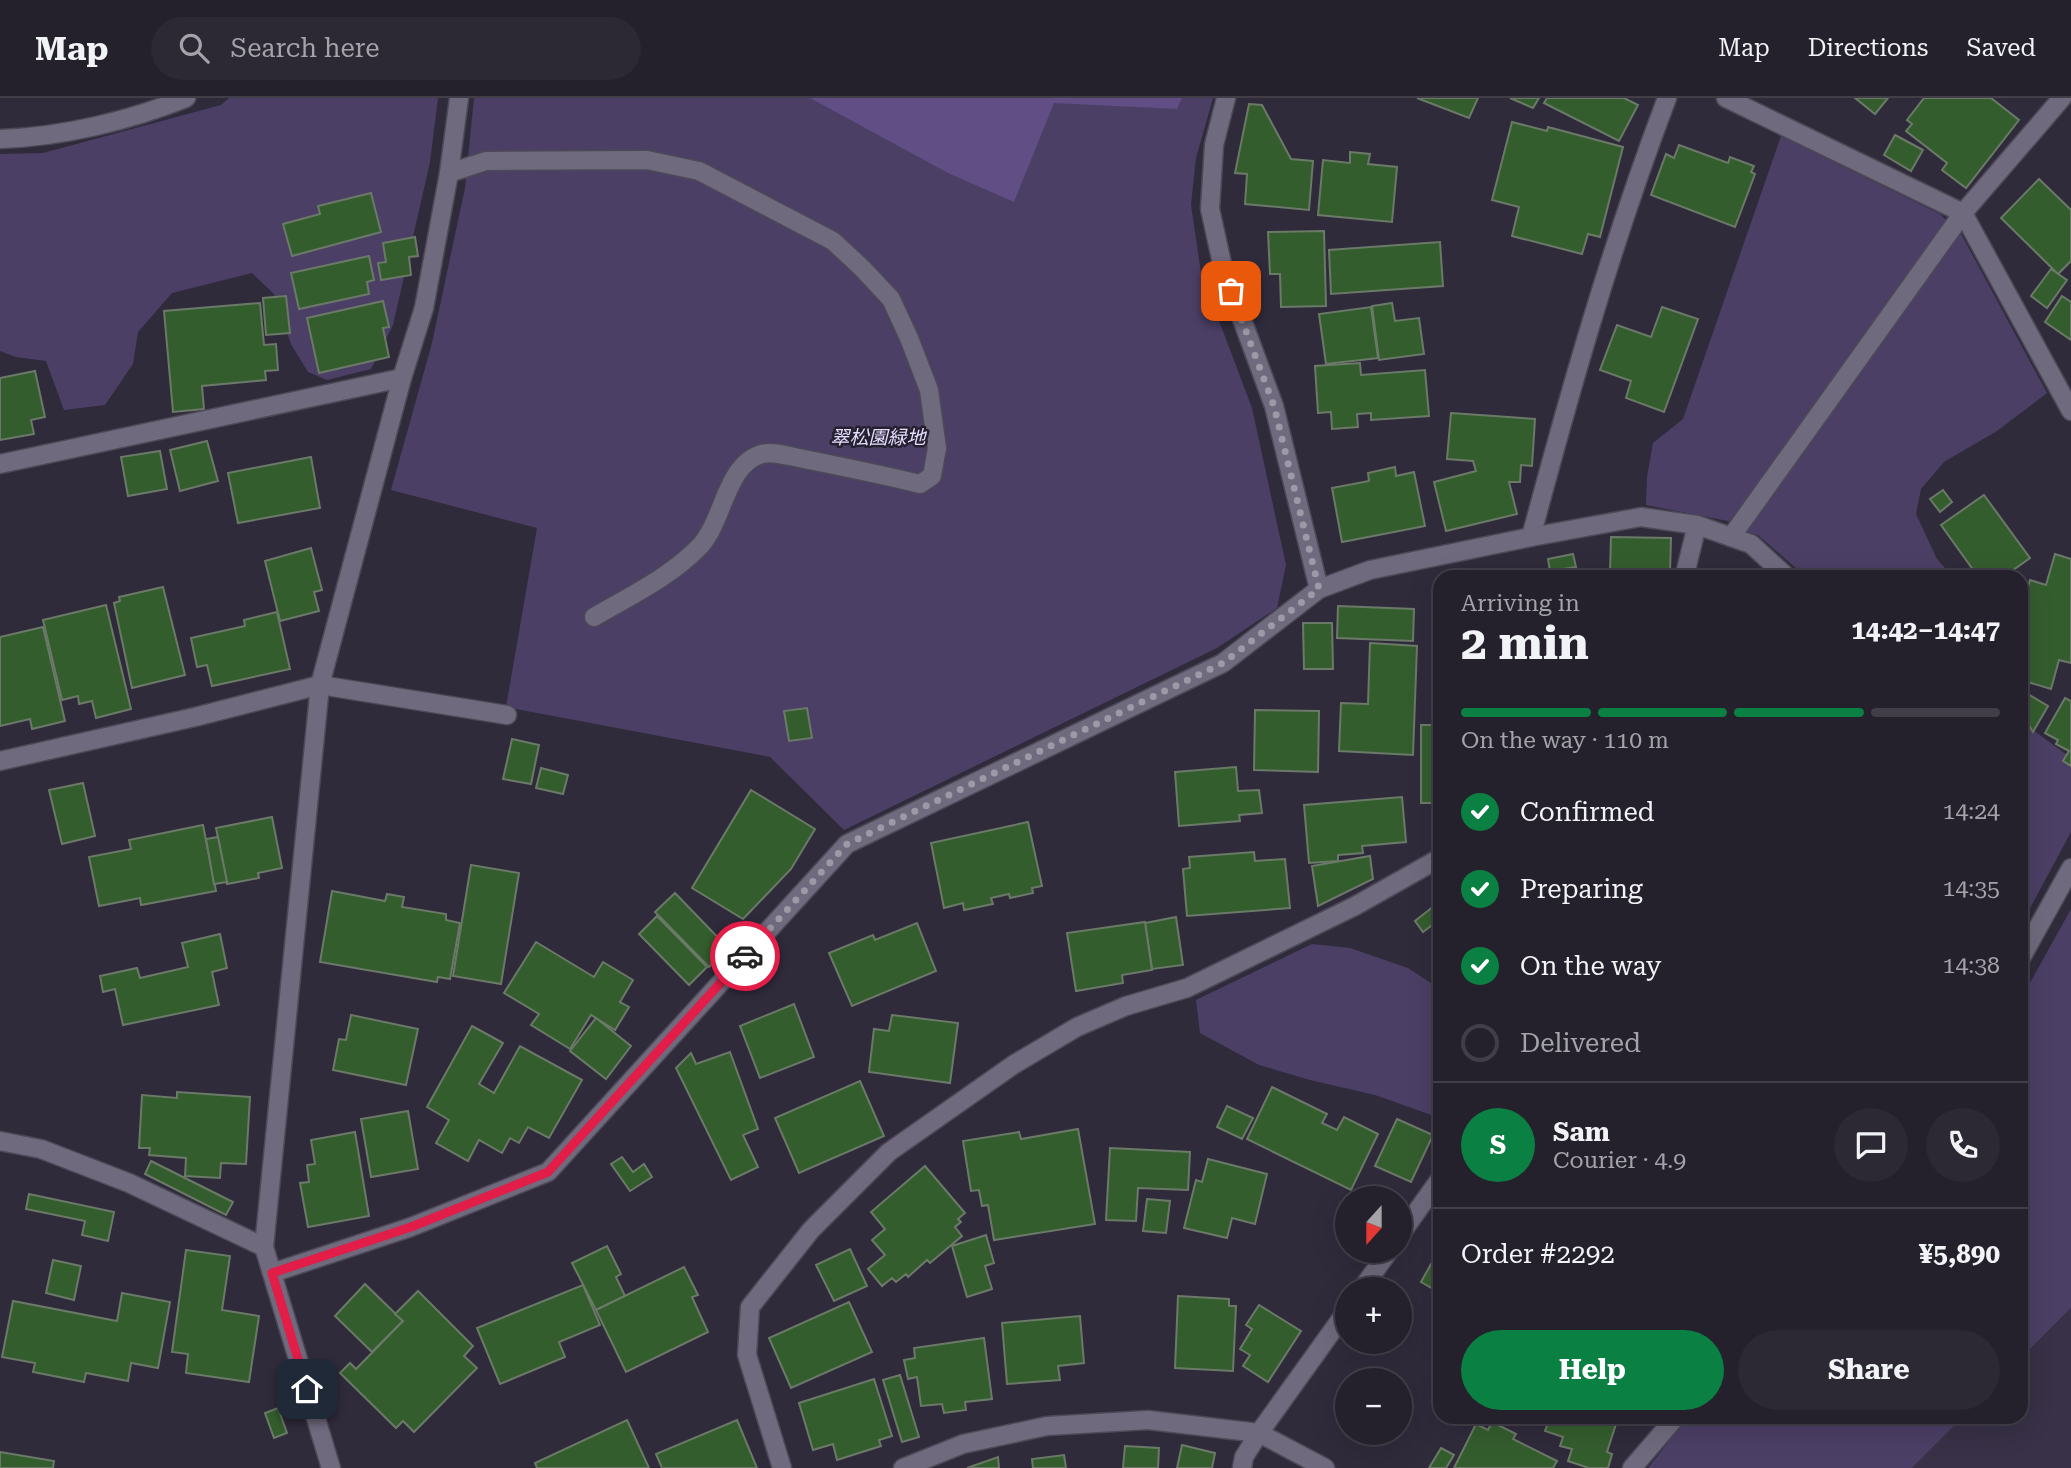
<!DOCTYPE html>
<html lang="en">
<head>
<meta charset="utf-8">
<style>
	:root { --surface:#24202c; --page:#2c2834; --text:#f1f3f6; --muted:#a3a3a9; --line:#413e48; --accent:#0b8043 }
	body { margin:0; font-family:"Roboto Serif","Noto Sans JP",serif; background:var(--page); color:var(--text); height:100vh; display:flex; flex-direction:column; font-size:26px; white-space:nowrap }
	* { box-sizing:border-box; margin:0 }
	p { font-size:23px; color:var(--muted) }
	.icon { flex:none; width:38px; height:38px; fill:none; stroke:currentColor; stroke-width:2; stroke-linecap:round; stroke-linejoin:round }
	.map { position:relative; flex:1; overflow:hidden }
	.side { position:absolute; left:1433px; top:472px; width:595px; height:854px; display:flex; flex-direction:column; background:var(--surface); border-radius:21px; box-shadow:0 7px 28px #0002,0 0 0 2px var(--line) }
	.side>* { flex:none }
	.needle { width:46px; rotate:201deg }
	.buttons { position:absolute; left:1335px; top:1088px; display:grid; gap:14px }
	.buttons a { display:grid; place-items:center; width:77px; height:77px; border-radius:50%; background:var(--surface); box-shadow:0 7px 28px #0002,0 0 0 2px var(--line); font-size:35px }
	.pin { position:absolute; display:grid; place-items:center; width:60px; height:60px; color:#fff; margin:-30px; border-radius:14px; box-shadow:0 4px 10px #0006 }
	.courier { position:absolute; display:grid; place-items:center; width:70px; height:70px; margin:-35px; border:5px solid #e11d48; border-radius:50%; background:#fff; color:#222; box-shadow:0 2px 9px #0007 }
	.head em { font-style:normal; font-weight:700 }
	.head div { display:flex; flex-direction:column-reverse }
	.head { display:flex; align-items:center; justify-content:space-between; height:119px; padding:0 28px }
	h1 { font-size:46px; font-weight:700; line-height:52px }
	.bar { display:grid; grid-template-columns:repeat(4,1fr); gap:10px 7px; align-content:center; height:84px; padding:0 28px }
	.bar i { height:9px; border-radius:5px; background:var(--line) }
	.bar .on { background:var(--accent) }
	.bar p { grid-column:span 4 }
	.line { display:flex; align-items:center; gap:18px; padding:0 28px; border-top:2px solid var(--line) }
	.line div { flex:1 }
	.round { display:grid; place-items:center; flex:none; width:74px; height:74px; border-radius:37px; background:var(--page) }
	ol { padding:0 28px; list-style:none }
	li { display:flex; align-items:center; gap:21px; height:77px }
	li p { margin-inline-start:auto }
	li .icon { padding:7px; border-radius:50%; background:var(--accent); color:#fff; stroke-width:4 }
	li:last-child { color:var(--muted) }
	li i { width:38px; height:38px; border:4px solid var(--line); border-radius:50% }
	.button { display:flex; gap:14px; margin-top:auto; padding:14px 28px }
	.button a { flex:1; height:80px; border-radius:42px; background:var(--accent); color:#fff; font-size:28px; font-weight:700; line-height:80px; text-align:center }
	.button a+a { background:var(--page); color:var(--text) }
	header { display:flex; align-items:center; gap:42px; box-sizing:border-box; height:98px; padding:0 35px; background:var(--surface); border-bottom:2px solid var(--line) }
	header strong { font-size:33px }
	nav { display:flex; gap:38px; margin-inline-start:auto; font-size:24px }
	.search { width:490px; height:63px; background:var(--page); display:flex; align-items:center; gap:18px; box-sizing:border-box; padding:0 24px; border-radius:38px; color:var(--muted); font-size:26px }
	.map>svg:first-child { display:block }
	.built { fill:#383147 }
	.green { fill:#4b3f65 }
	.water { fill:#604e84 }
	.building { fill:#345d2e; stroke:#6b7968; stroke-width:2 }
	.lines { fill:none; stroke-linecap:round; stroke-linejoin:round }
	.minor-casing { stroke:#4d4957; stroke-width:21 }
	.minor { stroke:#706a7e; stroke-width:18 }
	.done { stroke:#9d99a6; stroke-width:7; stroke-dasharray:0 12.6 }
	.route { stroke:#e11d48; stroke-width:9 }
	.labels { text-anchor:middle; stroke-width:5; stroke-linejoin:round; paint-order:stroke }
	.park-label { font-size:19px; font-style:italic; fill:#e5dcfe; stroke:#262131 }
</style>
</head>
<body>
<header>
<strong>Map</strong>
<div class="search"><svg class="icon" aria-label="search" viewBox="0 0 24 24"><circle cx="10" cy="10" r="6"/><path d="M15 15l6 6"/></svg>Search here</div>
<nav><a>Map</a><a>Directions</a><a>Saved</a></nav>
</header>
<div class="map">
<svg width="2071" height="1370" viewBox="0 0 2071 1370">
	<rect width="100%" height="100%" fill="#302b3b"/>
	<polygon class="built" points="2071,1210 2071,1370 1912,1370 1962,1320 2021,1320 2021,1260"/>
	<g class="green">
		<polygon points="229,0 438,0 430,64 393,227 371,271 327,282 308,274 291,246 274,196 252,175 172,195 138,234 133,266 105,307 64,312 46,263 16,259 0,253 0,56 43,55 221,7"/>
		<polygon points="474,0 1213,0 1196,60 1191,107 1201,175 1252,310 1286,467 1277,510 1217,550 844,732 770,659 506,609 537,430 391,392 432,245 465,90"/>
		<polygon points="1781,38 1940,116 1949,125 1733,424 1646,407 1647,379 1653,345 1683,321"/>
		<polygon points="1959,132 2047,295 1997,333 1944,364 1921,391 1916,416 1937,461 1953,479 1806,479 1758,437 1744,433"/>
		<polygon points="2021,623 2071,660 2071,734 2021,827"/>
		<polygon points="2071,811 2071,1210 2021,1260 2021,901"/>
		<polygon points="1312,846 1350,850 1408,870 1440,891 1440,1020 1375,997 1310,982 1259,967 1200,935 1196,902"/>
		<polygon points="1687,1320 1962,1320 1912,1370 1648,1370"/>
	</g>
	<polygon class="water" points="810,0 1182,0 1177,11 1054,5 1014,104 948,75"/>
	<g class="building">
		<polygon points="1417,0 1478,0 1469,20"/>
		<polygon points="1510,0 1539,0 1533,10"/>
		<polygon points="1547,0 1624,0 1638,7 1619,43 1544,5"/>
		<polygon points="1855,0 1888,0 1875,16"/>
		<polygon points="1924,0 1991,0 2019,22 1966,90 1942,72 1947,65 1906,33 1912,26 1907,22"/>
		<polygon points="1249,6 1262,7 1291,61 1313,63 1309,112 1245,106 1247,76 1235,75"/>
		<polygon points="1512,24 1547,33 1548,29 1623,49 1600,139 1588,136 1582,156 1512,138 1519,109 1492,102"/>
		<polygon points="1895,37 1923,52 1911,73 1884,57"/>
		<polygon points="1679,47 1728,65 1730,59 1754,68 1751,74 1755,76 1735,129 1651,97 1666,56 1674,60"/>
		<polygon points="1350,54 1370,56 1368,66 1397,69 1392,124 1318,117 1323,62 1350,65"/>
		<polygon points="2039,81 2071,112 2071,163 2058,176 2001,120"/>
		<polygon points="371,95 381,134 292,158 283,126 320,116 318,108"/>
		<polygon points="1324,133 1326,208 1281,209 1280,176 1270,176 1268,134"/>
		<polygon points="415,139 418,158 409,159 411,177 381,182 378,165 386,164 383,145"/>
		<polygon points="1440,144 1443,188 1331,196 1329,152"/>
		<polygon points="369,158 374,182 367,184 369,196 299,211 291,175"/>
		<polygon points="2051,171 2067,182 2047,210 2031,198"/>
		<polygon points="286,198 290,235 266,237 263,200"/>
		<polygon points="2062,198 2071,204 2071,242 2045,224"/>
		<polygon points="383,203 389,229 383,230 389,259 319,275 307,220"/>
		<polygon points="260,205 264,247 276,246 278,272 265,273 266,282 202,288 204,311 173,314 164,213"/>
		<polygon points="1392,205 1395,223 1419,220 1424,256 1379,262 1372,208"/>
		<polygon points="1371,209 1378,260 1326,266 1319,216"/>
		<polygon points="1662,209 1698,221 1664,314 1626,300 1631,283 1600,272 1617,227 1651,239"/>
		<polygon points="1360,265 1361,277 1425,272 1429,318 1371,322 1371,315 1357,316 1358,329 1332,331 1331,314 1318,315 1315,268"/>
		<polygon points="35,273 45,319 31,322 34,336 0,342 0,280"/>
		<polygon points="1451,315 1535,321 1532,368 1521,367 1520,384 1509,384 1517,416 1446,433 1434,384 1476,373 1473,363 1447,361"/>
		<polygon points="207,343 218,383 180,393 170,352"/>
		<polygon points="160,353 167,391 128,398 121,359"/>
		<polygon points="311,359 320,410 238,425 228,375"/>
		<polygon points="1395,369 1396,378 1414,374 1425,428 1342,444 1332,390 1369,383 1368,375"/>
		<polygon points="1943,392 1952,404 1940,414 1930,401"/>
		<polygon points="1984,397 2030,460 2002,480 1979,480 1941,427"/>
		<polygon points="1611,439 1671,440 1670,475 1610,474"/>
		<polygon points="311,450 322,492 314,494 319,513 280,523 265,463"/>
		<polygon points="1573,456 1576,469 1550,473 1548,461"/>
		<polygon points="2055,456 2071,461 2071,565 2059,562 2051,591 2021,582 2021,513 2030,482 2046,487"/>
		<polygon points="163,489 185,577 132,590 114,505 120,503 119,499"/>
		<polygon points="106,507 131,611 96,620 92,603 79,606 78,598 62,602 43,522"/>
		<polygon points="1338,508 1414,511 1413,543 1337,540"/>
		<polygon points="277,514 290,571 212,588 207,567 197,569 191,540 245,528 244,522"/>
		<polygon points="1303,525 1332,525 1333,571 1304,571"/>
		<polygon points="43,529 65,623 32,631 30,621 0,628 0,539"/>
		<polygon points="1370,545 1417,548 1413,657 1339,653 1341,605 1368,606"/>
		<polygon points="2021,592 2048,608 2033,634 2021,614"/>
		<polygon points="2065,600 2071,603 2071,668 2063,663 2069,653 2056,646 2058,642 2045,635"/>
		<polygon points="807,610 812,640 789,643 784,613"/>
		<polygon points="1255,612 1319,613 1318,674 1254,672"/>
		<rect x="1421" y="627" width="19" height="78"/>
		<polygon points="512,641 539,647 531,686 503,681"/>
		<polygon points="1236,669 1238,693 1259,692 1262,715 1239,717 1240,723 1179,728 1175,674"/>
		<polygon points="541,670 568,677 563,696 536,690"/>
		<polygon points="83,685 95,738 62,746 49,692"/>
		<polygon points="751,692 815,731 791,771 743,821 692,790"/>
		<polygon points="1402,699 1406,744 1362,748 1363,755 1338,757 1338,763 1309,765 1304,707"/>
		<polygon points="272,719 282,770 258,775 259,780 227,786 216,730"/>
		<polygon points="1028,724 1042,788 1032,790 1033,795 1010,800 1009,796 991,800 993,806 964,812 963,805 944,810 931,745"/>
		<polygon points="203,727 216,793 141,807 140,800 99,808 89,759 131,751 129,742"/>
		<polygon points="218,739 227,784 214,786 206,741"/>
		<polygon points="1254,754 1255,763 1285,761 1290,810 1187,818 1183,771 1190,770 1189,759"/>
		<polygon points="1370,758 1373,781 1318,808 1312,768"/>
		<polygon points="471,767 519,775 501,886 453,878"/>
		<polygon points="332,793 385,803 387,796 404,799 402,809 446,816 446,822 460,825 450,881 438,879 437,884 320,864"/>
		<polygon points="675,795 728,850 709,869 655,814"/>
		<polygon points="1434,808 1440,821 1423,834 1415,823"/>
		<polygon points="657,818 707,869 689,887 639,836"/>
		<polygon points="1176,819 1183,867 1152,871 1145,825"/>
		<polygon points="1145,824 1152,872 1122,877 1123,885 1076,893 1067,835"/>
		<polygon points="917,825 936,873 852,908 829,855 873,837 875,842"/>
		<polygon points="220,836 227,870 212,874 219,907 123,927 115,891 103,894 100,878 137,870 140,880 188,869 182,845"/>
		<polygon points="536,844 594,879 603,864 633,882 620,904 629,909 615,932 591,917 570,951 531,927 539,916 504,895"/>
		<polygon points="794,906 814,959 760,980 740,928"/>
		<polygon points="351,917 418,931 406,987 333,972 339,941 346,942"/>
		<polygon points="892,917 958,925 950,985 869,974 874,931 889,933"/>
		<polygon points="596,920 631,948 606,981 570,953"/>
		<polygon points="472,928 503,945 479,986 494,995 520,948 582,982 549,1040 528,1029 519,1045 510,1040 502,1055 479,1042 468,1063 436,1045 449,1022 427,1009"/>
		<polygon points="730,954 758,1031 743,1037 758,1069 731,1082 676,970 691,955 696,966"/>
		<polygon points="860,983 884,1038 799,1075 775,1020"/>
		<polygon points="1272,989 1327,1016 1322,1025 1337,1032 1344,1019 1378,1036 1351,1092 1247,1041"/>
		<polygon points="177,994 250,999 246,1066 221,1065 220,1080 185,1078 186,1060 149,1057 150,1050 139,1050 142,997 177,1000"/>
		<polygon points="1227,1008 1253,1020 1242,1041 1217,1029"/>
		<polygon points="408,1013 418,1071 371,1079 361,1021"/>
		<polygon points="1397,1021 1433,1037 1411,1084 1375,1068"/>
		<polygon points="1078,1031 1095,1126 994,1142 988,1107 982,1108 979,1092 971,1093 963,1043 1019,1034 1021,1041"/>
		<polygon points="355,1034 369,1118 308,1129 300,1085 309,1084 307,1067 315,1066 311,1042"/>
		<polygon points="1110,1050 1190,1054 1188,1092 1138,1090 1136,1123 1106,1122"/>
		<polygon points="622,1059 633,1074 644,1066 652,1079 630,1093 611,1066"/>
		<polygon points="1208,1061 1267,1076 1255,1126 1232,1120 1227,1140 1184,1130 1196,1082 1202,1084"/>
		<polygon points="151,1063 233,1104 226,1117 145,1076"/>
		<polygon points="925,1068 965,1115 958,1121 961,1124 955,1129 962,1138 930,1165 927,1162 908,1179 906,1176 896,1184 892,1180 882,1188 868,1171 885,1157 872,1142 885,1131 871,1114"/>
		<polygon points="29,1096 114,1114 108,1143 82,1137 85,1123 26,1111"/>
		<polygon points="1147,1101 1170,1103 1166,1135 1143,1133"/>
		<polygon points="986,1137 994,1165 985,1168 992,1191 967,1199 952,1148"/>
		<polygon points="607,1148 621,1176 616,1179 625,1198 596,1212 572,1165"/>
		<polygon points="1440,1150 1440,1195 1421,1184"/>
		<polygon points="850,1151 867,1188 834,1203 816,1167"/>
		<polygon points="186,1152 230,1158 222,1212 259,1218 249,1284 186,1275 188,1256 172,1254"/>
		<polygon points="53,1162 81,1168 74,1202 46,1195"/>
		<polygon points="684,1169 698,1197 692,1199 708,1234 626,1274 596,1212"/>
		<polygon points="365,1186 403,1223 372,1254 335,1218"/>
		<polygon points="583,1187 600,1227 559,1244 565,1259 500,1286 477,1230"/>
		<polygon points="418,1193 473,1248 464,1258 477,1270 414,1334 403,1323 396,1330 340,1275 350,1265 356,1271 403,1223 395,1216"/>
		<polygon points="122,1195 170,1204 158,1270 131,1265 128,1283 86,1275 84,1284 33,1274 35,1265 2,1259 13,1203 117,1223"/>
		<polygon points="1178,1198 1229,1201 1229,1208 1236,1208 1233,1273 1175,1270"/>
		<polygon points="849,1204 872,1254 791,1290 769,1240"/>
		<polygon points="1259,1207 1301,1233 1268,1284 1243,1268 1250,1257 1240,1251 1252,1231 1246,1227"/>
		<polygon points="1080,1218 1084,1265 1058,1268 1060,1282 1007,1286 1002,1225"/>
		<polygon points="984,1240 992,1301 965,1304 966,1312 944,1315 942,1306 921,1308 917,1279 908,1281 904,1262 915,1260 914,1250"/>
		<polygon points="900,1277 919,1339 902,1344 883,1282"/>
		<polygon points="874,1281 892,1338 879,1342 881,1348 837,1362 833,1346 813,1352 799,1305"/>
		<polygon points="278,1310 287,1335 274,1340 265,1315"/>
		<polygon points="1550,1320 1618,1320 1607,1354 1612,1356 1608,1370 1589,1370 1568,1363 1572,1351 1560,1348 1563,1339 1545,1333"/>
		<polygon points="627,1322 649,1370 537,1370 535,1365"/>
		<polygon points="737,1322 757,1370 662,1370 656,1356"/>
		<polygon points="1492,1324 1516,1336 1513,1341 1557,1363 1553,1370 1454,1370 1476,1326 1488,1332"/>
		<polygon points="1182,1347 1215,1355 1212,1370 1177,1370"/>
		<polygon points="1125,1348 1159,1350 1158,1370 1123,1370"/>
		<polygon points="1441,1350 1454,1357 1446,1370 1429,1370"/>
		<polygon points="0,1354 54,1363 53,1370 0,1370"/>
		<polygon points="1064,1357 1066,1370 1033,1370 1032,1361"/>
		<polygon points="998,1359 999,1370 967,1370"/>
	</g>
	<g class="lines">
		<defs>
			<g id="minor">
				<polyline points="1226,0 1214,47 1210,111 1223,170 1274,308 1319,491"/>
				<polyline points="1726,0 1963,115 2071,313"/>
				<path d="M0 41C61 39 129 23 186 0"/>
				<path d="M449 75 486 63 647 62 699 73 833 143 863 171 891 201 909 240 929 292 937 350 932 378 920 386C879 376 839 368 799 360 788 358 773 353 762 356 726 366 724 421 701 447 672 478 630 498 594 519"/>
				<polyline points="0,366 402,280"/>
				<path d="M1531 439C1571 289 1612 145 1667 0"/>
				<polyline points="1731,439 1963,115 2062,0"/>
				<polyline points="1684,480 1697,427"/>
				<polyline points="0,663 195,619 320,587 507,617"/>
				<polyline points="2021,860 2071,770"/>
				<polyline points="0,1043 41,1051 129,1085 264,1149"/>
				<polyline points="1400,1137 1440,1081"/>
				<polyline points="272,1175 411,1129 548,1074 847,746 1223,565 1319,491 1370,472 1531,439 1641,419 1697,427 1751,446 1788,480"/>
				<polyline points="1361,1192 1389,1153"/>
				<polyline points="331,1370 264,1149 320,587 402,280 424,210 449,75 459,0"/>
				<polyline points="782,1370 747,1257 750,1209 811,1132 889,1054 1013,967 1077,929 1126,908 1187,890 1355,808 1440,760"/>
				<polyline points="903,1370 963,1346 1047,1328 1148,1322 1259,1335 1325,1370"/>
				<polyline points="1242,1370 1244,1359 1259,1335 1348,1211"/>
				<polyline points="1632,1370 1675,1320"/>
			</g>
		</defs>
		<use href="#minor" class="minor-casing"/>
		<use href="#minor" class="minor"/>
	</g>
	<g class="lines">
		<polyline class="done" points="745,858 847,746 1223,565 1319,491 1274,308 1231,193"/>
		<polyline class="route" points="307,1291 272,1175 411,1129 548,1074 745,858"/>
	</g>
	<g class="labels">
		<g class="park-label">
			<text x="878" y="346">翠松園緑地</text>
		</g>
	</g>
</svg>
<div class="buttons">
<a><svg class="needle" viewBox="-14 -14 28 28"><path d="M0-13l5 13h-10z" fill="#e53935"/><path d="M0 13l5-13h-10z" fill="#a3a3a9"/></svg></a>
<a>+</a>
<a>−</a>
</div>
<div class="pin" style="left:1231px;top:193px;background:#ea580c"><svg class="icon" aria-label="bag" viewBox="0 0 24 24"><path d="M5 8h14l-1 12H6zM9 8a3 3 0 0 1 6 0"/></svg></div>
<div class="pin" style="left:307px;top:1291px;background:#1f2937"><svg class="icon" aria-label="home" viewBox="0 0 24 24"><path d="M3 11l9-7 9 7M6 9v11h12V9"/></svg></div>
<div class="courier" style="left:745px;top:858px"><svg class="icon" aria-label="car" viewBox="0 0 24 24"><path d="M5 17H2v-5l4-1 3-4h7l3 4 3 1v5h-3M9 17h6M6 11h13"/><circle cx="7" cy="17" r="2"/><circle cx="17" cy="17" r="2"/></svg></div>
<section class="side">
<div class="head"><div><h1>2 min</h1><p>Arriving in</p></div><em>14:42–14:47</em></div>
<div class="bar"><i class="on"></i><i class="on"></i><i class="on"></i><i></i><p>On the way · 110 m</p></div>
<ol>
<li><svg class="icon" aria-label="check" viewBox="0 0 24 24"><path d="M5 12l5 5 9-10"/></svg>Confirmed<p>14:24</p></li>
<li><svg class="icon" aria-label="check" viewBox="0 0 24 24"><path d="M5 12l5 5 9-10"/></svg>Preparing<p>14:35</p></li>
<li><svg class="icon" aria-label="check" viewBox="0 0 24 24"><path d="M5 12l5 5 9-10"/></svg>On the way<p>14:38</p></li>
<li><i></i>Delivered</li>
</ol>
<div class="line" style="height:126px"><b class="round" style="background:var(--accent);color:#fff">S</b><div><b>Sam</b><p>Courier · 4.9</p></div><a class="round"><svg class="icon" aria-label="chat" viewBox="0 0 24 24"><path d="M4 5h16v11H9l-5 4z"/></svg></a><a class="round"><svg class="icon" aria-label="phone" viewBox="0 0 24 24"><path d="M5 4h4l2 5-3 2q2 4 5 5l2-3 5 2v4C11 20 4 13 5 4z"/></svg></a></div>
<div class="line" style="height:91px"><div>Order #2292</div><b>¥5,890</b></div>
<div class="button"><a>Help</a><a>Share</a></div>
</section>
</div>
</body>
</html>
